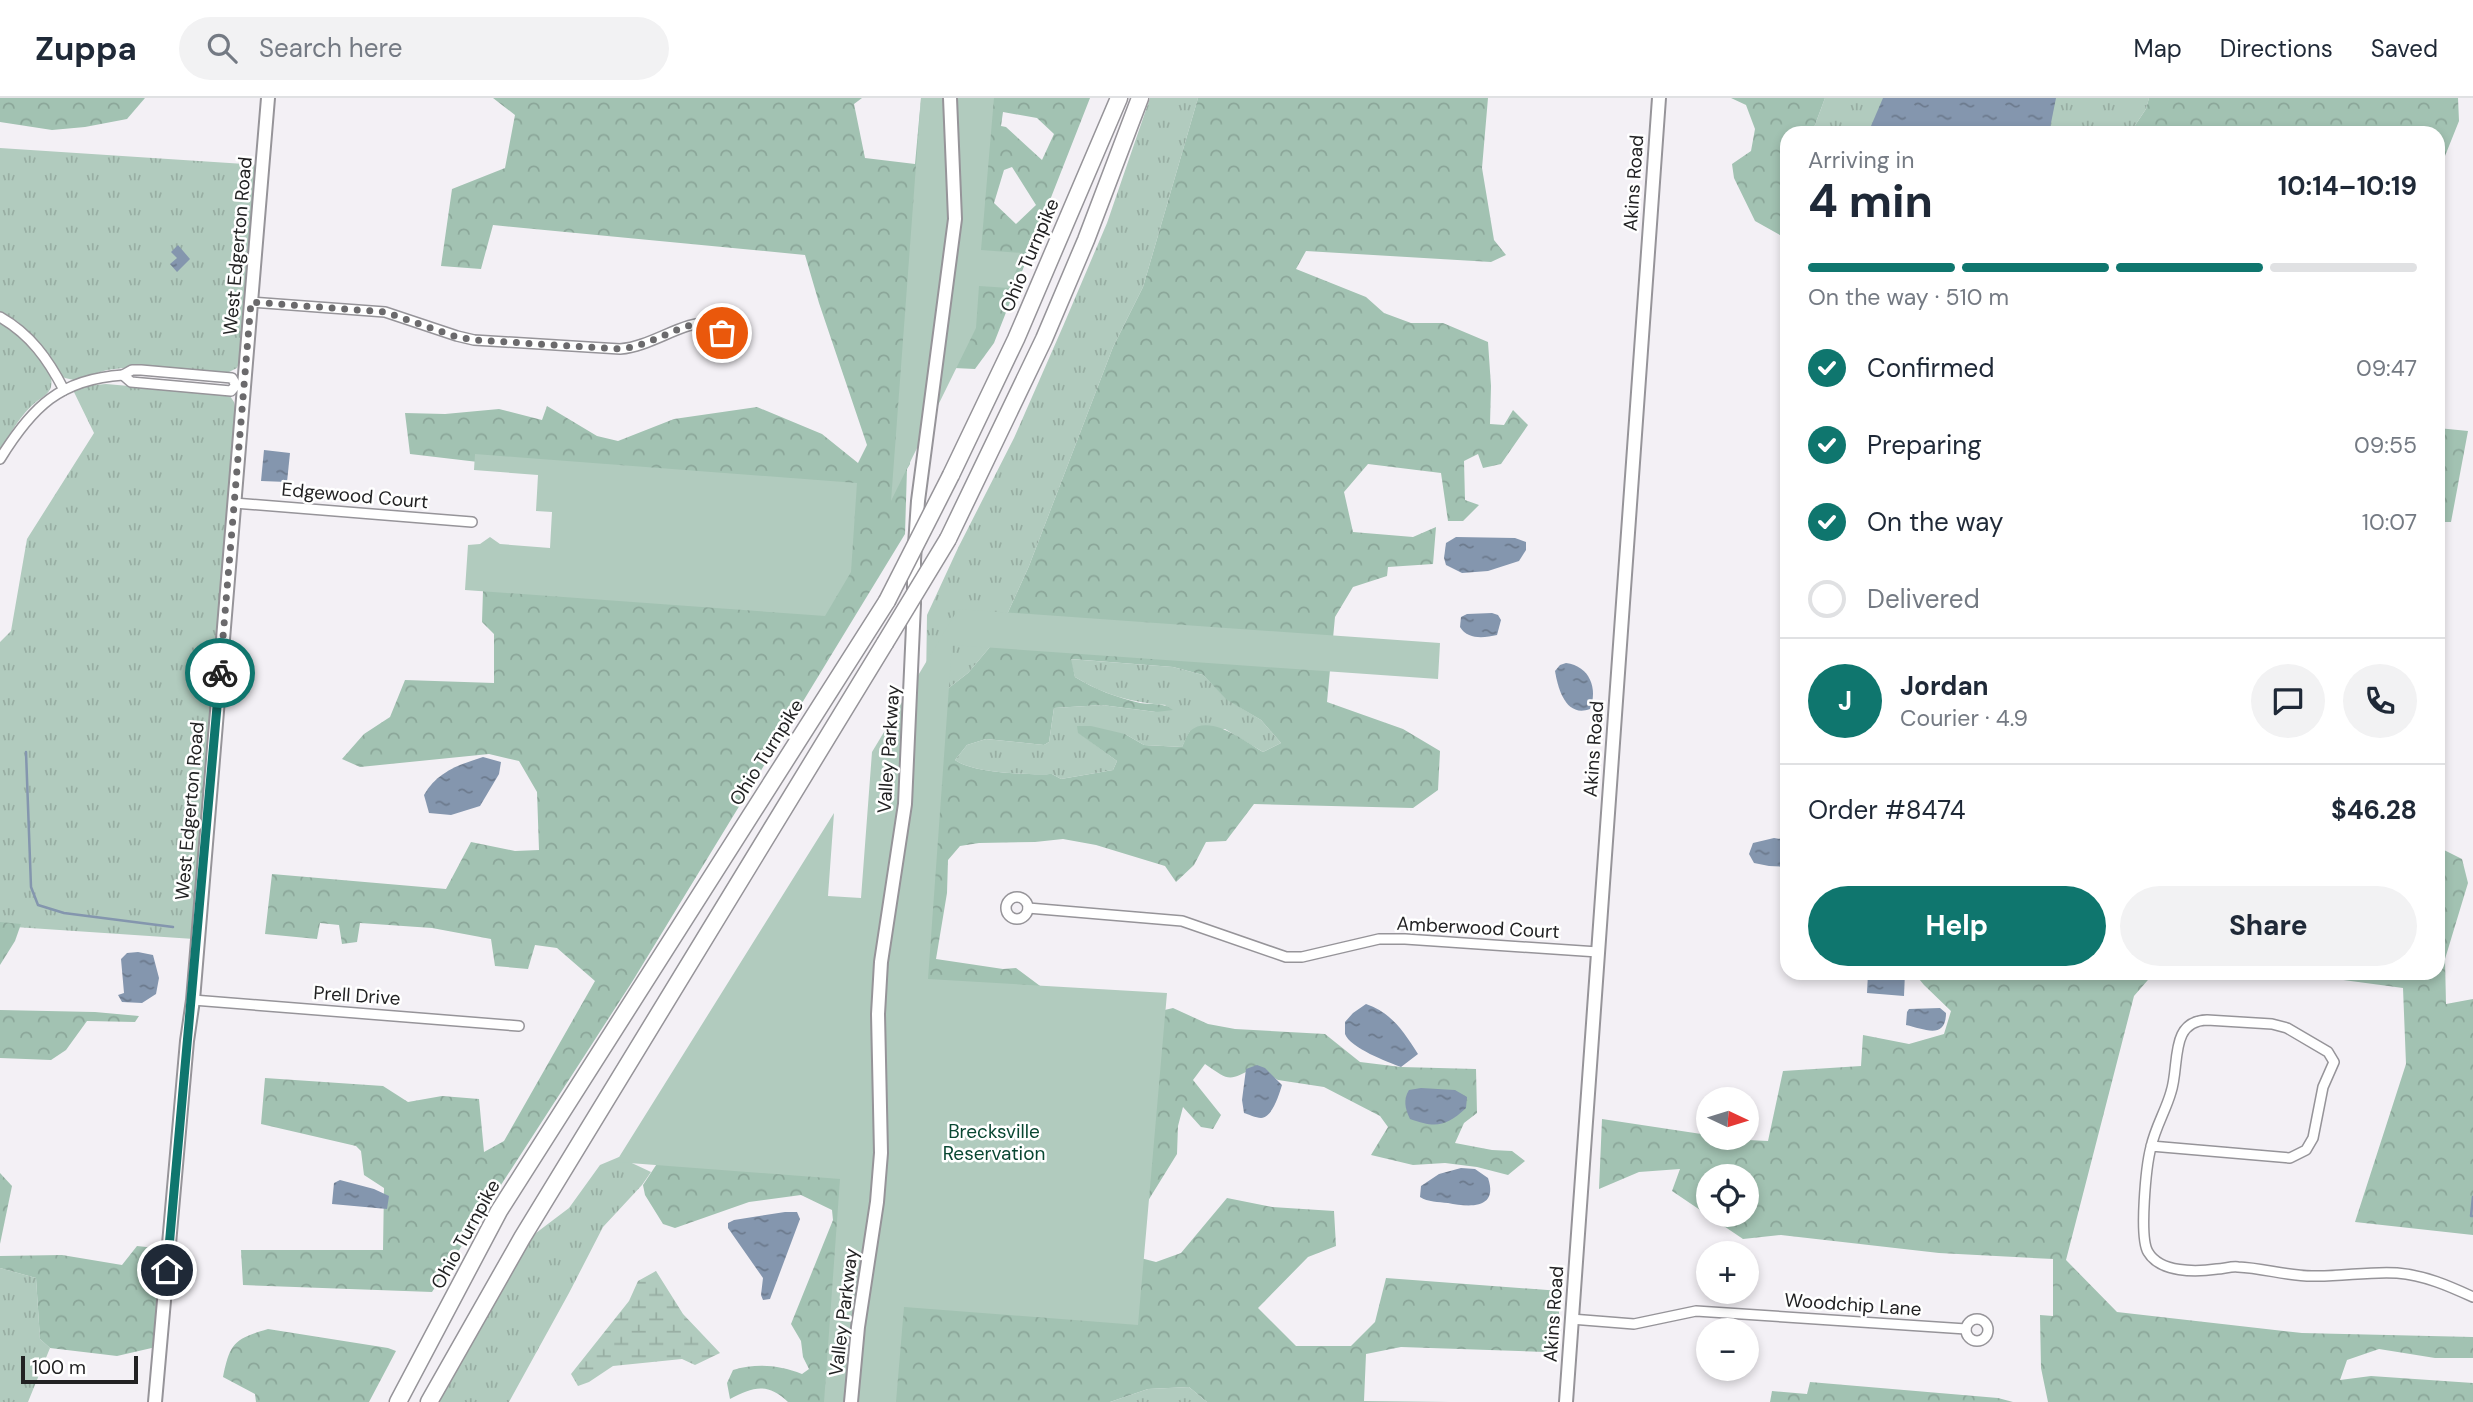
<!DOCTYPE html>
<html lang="en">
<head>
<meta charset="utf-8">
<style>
	:root { --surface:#fff; --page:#f2f2f3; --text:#1f2937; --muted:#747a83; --line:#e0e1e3; --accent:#0f766e }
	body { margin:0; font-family:"DM Sans",sans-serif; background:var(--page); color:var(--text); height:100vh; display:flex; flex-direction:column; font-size:26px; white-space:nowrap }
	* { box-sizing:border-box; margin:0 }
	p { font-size:23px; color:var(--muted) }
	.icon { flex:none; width:38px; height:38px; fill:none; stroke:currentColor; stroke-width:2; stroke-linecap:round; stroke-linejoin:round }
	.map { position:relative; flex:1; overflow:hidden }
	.drawer { position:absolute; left:1780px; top:28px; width:665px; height:854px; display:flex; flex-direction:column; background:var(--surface); border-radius:21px; box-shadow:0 4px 10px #0003 }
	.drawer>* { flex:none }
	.needle { width:46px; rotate:94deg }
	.fabs { position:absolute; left:1696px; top:989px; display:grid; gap:14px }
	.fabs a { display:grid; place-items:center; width:63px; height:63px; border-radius:50%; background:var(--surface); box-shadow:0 4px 10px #0003; font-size:35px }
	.scale { position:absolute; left:21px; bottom:18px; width:117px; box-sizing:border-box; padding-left:7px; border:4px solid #222223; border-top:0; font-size:19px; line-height:24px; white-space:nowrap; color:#222223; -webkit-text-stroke:5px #fff; paint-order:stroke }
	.pin { position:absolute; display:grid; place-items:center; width:60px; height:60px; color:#fff; margin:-30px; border:4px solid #fff; border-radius:50%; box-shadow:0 2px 7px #0007 }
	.courier { position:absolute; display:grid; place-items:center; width:70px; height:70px; margin:-35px; border:5px solid #0f766e; border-radius:50%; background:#fff; color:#222; box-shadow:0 2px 9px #0007 }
	.head em { font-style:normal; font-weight:700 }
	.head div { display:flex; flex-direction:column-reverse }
	.head { display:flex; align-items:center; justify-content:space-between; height:119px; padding:0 28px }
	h1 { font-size:46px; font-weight:700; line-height:52px }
	.bar { display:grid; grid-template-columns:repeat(4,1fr); gap:10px 7px; align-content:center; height:84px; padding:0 28px }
	.bar i { height:9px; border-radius:5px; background:var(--line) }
	.bar .on { background:var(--accent) }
	.bar p { grid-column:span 4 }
	.line { display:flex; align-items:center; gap:18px; padding:0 28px; border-top:2px solid var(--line) }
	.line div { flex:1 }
	.round { display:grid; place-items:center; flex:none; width:74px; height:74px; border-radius:37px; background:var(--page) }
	ol { padding:0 28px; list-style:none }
	li { display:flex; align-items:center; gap:21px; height:77px }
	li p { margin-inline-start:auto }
	li .icon { padding:7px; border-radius:50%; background:var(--accent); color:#fff; stroke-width:4 }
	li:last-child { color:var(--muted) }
	li i { width:38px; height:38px; border:4px solid var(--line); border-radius:50% }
	.button { display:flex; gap:14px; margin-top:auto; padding:14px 28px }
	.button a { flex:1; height:80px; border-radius:42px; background:var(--accent); color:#fff; font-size:28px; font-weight:700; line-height:80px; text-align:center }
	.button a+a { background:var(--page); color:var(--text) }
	header { display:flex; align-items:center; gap:42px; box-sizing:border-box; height:98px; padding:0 35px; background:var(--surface); border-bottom:2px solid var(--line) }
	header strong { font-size:33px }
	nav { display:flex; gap:38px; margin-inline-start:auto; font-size:24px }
	.search { width:490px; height:63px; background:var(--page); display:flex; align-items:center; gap:18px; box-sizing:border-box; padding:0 24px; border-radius:38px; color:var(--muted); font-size:26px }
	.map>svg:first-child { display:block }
	.grass { fill:url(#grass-tufts) }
	.forest { fill:url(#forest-crowns); fill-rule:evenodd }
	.wetland { fill:url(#wetland-marsh) }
	.park { fill:#b1cbbe }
	.water { fill:url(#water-ripples) }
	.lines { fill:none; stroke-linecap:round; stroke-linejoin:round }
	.stream { stroke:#8496ae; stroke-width:2.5 }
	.street-casing { stroke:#969499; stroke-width:12 }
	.secondary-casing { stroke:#969499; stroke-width:16 }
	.highway-casing { stroke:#969499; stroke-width:19 }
	.street { stroke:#fff; stroke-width:9 }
	.secondary { stroke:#fff; stroke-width:12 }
	.highway { stroke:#fff; stroke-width:16 }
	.highway-bridge-casing { stroke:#969499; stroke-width:19; stroke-linecap:butt }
	.highway-bridge { stroke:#fff; stroke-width:16 }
	.done { stroke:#6b6a6c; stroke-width:7; stroke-dasharray:0 12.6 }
	.route { stroke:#0f766e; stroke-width:9 }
	.labels { text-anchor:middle; stroke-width:5; stroke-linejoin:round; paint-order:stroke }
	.street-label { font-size:19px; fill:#222223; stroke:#fff }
	.park-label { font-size:19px; fill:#094732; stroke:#fff }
</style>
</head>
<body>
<header>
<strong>Zuppa</strong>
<div class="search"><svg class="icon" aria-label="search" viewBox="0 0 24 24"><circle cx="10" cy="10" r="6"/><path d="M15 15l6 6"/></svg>Search here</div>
<nav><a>Map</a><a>Directions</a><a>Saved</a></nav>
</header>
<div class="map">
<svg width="2473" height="1304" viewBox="0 0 2473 1304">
	<defs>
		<pattern id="grass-tufts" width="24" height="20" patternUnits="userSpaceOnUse" patternTransform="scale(1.75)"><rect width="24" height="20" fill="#b1cbbe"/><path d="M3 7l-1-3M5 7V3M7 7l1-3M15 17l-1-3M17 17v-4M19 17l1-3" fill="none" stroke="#98aea3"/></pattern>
		<pattern id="forest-crowns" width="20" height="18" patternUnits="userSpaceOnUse" patternTransform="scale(1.75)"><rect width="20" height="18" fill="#a2c2b2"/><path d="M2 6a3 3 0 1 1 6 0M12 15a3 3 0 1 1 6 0" fill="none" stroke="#8ba699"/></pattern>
		<pattern id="wetland-marsh" width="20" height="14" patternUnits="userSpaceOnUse" patternTransform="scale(1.75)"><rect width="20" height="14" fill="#b1cbbe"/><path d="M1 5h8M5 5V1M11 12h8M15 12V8" fill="none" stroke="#98aea3"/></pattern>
		<pattern id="water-ripples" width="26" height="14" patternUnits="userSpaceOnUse" patternTransform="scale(1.75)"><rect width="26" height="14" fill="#8496ae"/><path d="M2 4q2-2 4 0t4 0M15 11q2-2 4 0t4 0" fill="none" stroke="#6c7a8d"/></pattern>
	</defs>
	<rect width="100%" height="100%" fill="#f3f0f5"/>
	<g class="grass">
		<polygon points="1150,0 1198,0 1143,189 1113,249 1029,468 995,543 968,575 932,603 926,586 927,517 958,450 1014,340 1064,226 1107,125"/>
		<polygon points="1825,0 2149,0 2146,11 2130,35 1812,35"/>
		<polygon points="0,50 259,67 241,260 237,270 227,275 131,269 107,272 74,282 65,280 60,277 34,240 18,224 0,213"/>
		<path d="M0 224C16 234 58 267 51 289 49 296 41 300 36 304 21 316 10 336 0 352Z"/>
		<polygon points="106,286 221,296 230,298 234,304 236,315 194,841 0,828 0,544 11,533 27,441 94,335 73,292 84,288"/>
		<path d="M1070 561 1173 569 1203 577 1228 602 1261 622 1281 645 1263 654 1225 631 1190 633 1182 649 1144 647 1125 636 1079 635 1117 663 1113 672 1061 681 1052 676C1029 677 972 675 955 662L967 647 986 641 1044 647 1049 644 1054 610 1102 607 1156 614 1166 607C1133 605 1104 597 1075 579Z"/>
		<polygon points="619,1059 651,1074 642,1087 603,1129 569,1195 509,1304 439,1304 532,1138 569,1110 600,1067"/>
		<polygon points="0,1170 36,1180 40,1241 50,1250 28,1304 0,1304"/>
		<polygon points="1189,1289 1207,1304 1110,1304 1148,1291"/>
	</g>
	<g class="forest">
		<polygon points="0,0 145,0 127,21 85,29 52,32 0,24"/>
		<polygon points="493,0 862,0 854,6 865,60 915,66 921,0 910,366 907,371 905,436 632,884 432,1194 243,1187 241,1152 383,1152 384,1090 364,1077 361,1053 356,1048 261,1026 265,980 383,988 408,1004 442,998 479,1001 484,1054 504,1043 595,883 557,850 535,847 528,871 495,868 491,841 432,830 360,825 357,844 342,846 339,827 320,825 317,841 265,836 272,776 446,791 471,744 515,753 539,752 537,694 519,663 489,656 360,669 342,661 364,636 390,619 405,582 494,585 494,536 482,524 484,461 559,460 556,373 410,356 405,315 445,316 499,311 542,322 547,308 597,338 618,343 674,321 757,309 822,336 858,365 867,347 819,205 805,157 493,127 481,171 441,168 452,91 505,70 515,17"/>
		<path d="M963 0H1090L994 245 975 271 954 270ZM1003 14 1037 20 1054 36 1042 62 1006 29 1001 28ZM1012 69 1036 107 1016 126 994 105 1004 72Z"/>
		<path d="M1198 0H1488L1482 70 1494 142 1506 157 1491 164 1306 153 1296 171 1366 199 1384 215 1411 225H1443L1488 244 1491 288 1490 326 1504 327 1513 312 1528 327 1501 366 1483 370 1478 356 1464 363 1465 402 1479 407 1463 423H1448L1441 375 1368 366 1344 394 1353 434 1413 439 1436 429 1433 466 1388 469 1387 478 1353 489 1335 519 1327 604 1403 631 1440 653 1438 692 1413 710 1254 706 1226 743 1206 744 1194 767 1176 784 1165 768 1096 747 1063 741 1035 744 979 745 960 748 948 762 947 795 936 861 1003 871 1016 870 1071 911 1148 916 1173 910 1208 926 1235 931 1325 936 1360 964 1401 969 1476 971 1477 1015 1464 1025 1455 1045 1492 1052 1512 1053 1525 1063 1508 1077 1477 1069 1445 1065 1413 1067 1371 1057 1388 1029 1380 1018 1324 989 1278 982 1256 969C1228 983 1231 984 1205 966L1193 982 1221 1017 1213 1031 1201 1029 1183 1009 1178 1028 1177 1056 1138 1119 1125 1156 1156 1164 1181 1155 1227 1100 1272 1109 1334 1113 1336 1148 1308 1159 1258 1210 1296 1248H1351L1375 1224 1386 1180 1561 1193 1556 1247 1545 1254 1401 1249 1366 1256 1364 1303 1450 1304H1207L1189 1289 1148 1291 1110 1304H870L932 603 968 575 995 543 1029 468 1113 249 1143 189ZM1071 561 1173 569 1203 577 1227 602 1261 622 1281 645 1263 654C1246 644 1210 615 1190 633 1187 637 1184 645 1182 649L1144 647 1125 636 1091 628H1077L1078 635 1117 663 1113 672 1061 681 1052 676C1029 677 972 675 955 662L967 647 986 641 1044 647 1049 644 1054 610 1102 607 1156 614 1173 612C1163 604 1151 607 1140 605 1116 599 1096 592 1075 579Z"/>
		<polygon points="1731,0 1825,0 1812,35 1787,35 1787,141 1755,123 1734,80 1732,66 1751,53 1755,31 1746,7"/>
		<polygon points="2149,0 2458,0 2459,23 2445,58 2442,99 2438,101 2438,35 2130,35 2146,11"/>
		<polygon points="2438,330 2468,333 2451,424 2438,424"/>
		<polygon points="2438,749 2462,761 2468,785 2445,861 2446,906 2473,901 2473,1137 2355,1124 2406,966 2403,890 2291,875 2438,875"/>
		<polygon points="0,824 21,826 15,843 0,867"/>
		<path d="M1914 875H2154L2134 898 2066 1162 2117 1214 2302 1235 2473 1239V1260H2435L2379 1251 2347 1262 2340 1282 2371 1278 2473 1285V1304H2048L2041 1270 2040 1217 2053 1218V1161L1939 1155 1781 1137 1743 1141 1672 1093 1680 1071 1639 1074 1599 1091 1602 1021 1708 1037V1040L1768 1043 1783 973 1861 968 1863 937 1909 946 1944 936 1951 913 1924 887ZM1708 1078H1746V1116H1708Z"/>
		<path d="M846 905 843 1304H788C767 1284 753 1289 730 1301L727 1285 733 1272C757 1265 779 1267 802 1276L809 1271 803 1259 801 1243 791 1226 833 1122 832 1112 801 1097 749 1104 675 1130 663 1126 645 1097 643 1087 706 991Z"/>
		<polygon points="0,912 95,914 139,918 135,924 87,923 66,952 51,962 0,960"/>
		<polygon points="0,1075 12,1088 0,1146"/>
		<polygon points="137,1148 165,1151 156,1249 117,1258 50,1250 40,1241 36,1180 0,1170 0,1158 62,1157 122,1167"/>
		<path d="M268 1231 388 1250 396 1253 369 1304H256L255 1296 223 1279C230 1245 234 1241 268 1231Z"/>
		<polygon points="1810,1284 1998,1300 2013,1304 1770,1304 1772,1293 1807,1296"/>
	</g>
	<polygon class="wetland" points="656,1173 683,1216 720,1255 695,1267 682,1261 613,1268 589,1284 578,1288 571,1276 629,1203 638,1183"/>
	<g class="park">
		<polygon points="921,0 994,0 981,152 1023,155 1009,190 979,188 976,230 891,403"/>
		<polygon points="475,356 857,385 851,474 825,518 465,492 468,447 480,446 490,439 500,446 550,450 552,414 536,413 538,377 474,372"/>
		<polygon points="958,511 1440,545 1438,581 952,547 928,881 1167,895 1138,1227 904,1209 896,1304 824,1304 840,1081 616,1064 834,715 828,798 861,800 872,654"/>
	</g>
	<g class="water">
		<polygon points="1883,0 2056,0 2049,35 1868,35"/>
		<polygon points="178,147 190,161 177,174 170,166 177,160 171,154"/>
		<polygon points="264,352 290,355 287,384 261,383"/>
		<polygon points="1456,439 1515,440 1526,444 1526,452 1519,463 1488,473 1462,475 1446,467 1444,460 1446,445"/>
		<path d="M1492 515 1498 517 1501 522 1497 537C1484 540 1468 542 1460 529L1461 519 1467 516Z"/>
		<path d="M1566 565C1590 568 1598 591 1590 611 1566 620 1558 591 1555 573L1560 567Z"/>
		<path d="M483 659 501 664 499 676 480 708 451 717 429 715 424 697C437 674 458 667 483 659Z"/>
		<polygon points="1774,740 1787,742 1787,769 1769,768 1754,765 1749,756 1753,745"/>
		<polygon points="138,854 153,857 159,880 156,896 142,905 122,904 118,897 124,895 121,861 127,855"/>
		<polygon points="1868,875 1905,875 1904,898 1867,895"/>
		<path d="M1366 906C1392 915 1404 934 1418 956L1401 969C1388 964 1350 950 1345 936 1345 935 1345 925 1345 924L1353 915Z"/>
		<path d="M1940 910 1946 915C1946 942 1924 931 1906 927L1907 914 1909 911Z"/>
		<path d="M1257 967 1265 970 1282 987C1279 996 1273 1019 1261 1020 1256 1020 1248 1016 1244 1015L1242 1002 1246 971Z"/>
		<path d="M1421 990 1455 992 1467 999 1466 1010C1446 1029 1435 1030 1410 1021 1405 1011 1403 1001 1409 992Z"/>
		<path d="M1461 1070 1475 1071 1488 1080C1499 1112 1468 1109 1448 1105 1438 1104 1428 1104 1420 1099L1421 1088 1439 1076Z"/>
		<polygon points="340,1082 374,1091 389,1098 387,1111 332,1106 334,1085"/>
		<polygon points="785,1114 797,1114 800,1121 770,1201 763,1202 761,1197 763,1180 728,1130 728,1125 734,1122"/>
	</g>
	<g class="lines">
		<g class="stream">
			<polyline points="26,654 31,789 38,807 64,815 173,829"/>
			<polyline points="2473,1099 2471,1118 2473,1118"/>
		</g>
		<defs>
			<g id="street">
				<path d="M251 204 385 214 457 238 474 242 620 251C654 248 682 222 716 224"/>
				<circle cx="727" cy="225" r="11"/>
				<path d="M0 219C30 236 48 261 64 292"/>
				<polyline points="236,287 231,293 131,284 123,277 132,272 141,272 232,280 236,287 244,287"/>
				<path d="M0 361C32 309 60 281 123 277"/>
				<polyline points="234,405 472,424"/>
				<circle cx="1017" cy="810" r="11"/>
				<polyline points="1028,810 1182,823 1286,859 1302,859 1379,841 1405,841 1598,854"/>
				<polyline points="193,902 519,928"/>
				<path d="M2151 1048 2290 1060 2306 1052 2313 1040 2323 989 2334 964 2328 954 2287 930 2272 926 2207 922C2169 923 2180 967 2171 994 2166 1012 2155 1030 2151 1049 2146 1068 2139 1139 2148 1154 2160 1175 2196 1174 2217 1171 2224 1171 2231 1168 2238 1169 2263 1170 2287 1178 2312 1178 2341 1179 2369 1173 2397 1175 2424 1177 2449 1188 2473 1199"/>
				<polyline points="1571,1221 1634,1226 1696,1213 1966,1231"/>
				<circle cx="1977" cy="1232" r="11"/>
			</g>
			<g id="secondary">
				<polyline points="155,1304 187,943 193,902 268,0"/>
				<polyline points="851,1304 858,1229 877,1104 881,1055 878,916 881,864 905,706 914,506 914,462 918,403 955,121 950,0"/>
				<polyline points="1566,1304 1659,0"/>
			</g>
			<g id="highway">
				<polyline points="951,377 1016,241 1119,0"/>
				<polyline points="948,441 1044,241 1086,142 1140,0"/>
				<polyline points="398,1304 499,1113 887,503"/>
				<polyline points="429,1304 522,1140 885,545"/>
			</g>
		</defs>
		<use href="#street" class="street-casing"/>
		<use href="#secondary" class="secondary-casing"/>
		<use href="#highway" class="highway-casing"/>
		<use href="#street" class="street"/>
		<use href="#secondary" class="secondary"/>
		<use href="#highway" class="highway"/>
		<defs>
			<g id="highway-bridge">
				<polyline points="887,503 951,377"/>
				<polyline points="885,545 948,441"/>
			</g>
		</defs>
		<use href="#highway-bridge" class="highway-bridge-casing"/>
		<use href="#highway-bridge" class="highway-bridge"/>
	</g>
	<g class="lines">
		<path class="done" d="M220 575 251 204 385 214 457 239 474 242 620 251C654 248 682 222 716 224L720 217 731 215 738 223 737 230 733 235H722"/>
		<polyline class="route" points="167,1172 220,575"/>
	</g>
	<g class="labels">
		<g class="street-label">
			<text transform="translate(1633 85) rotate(-86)" y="7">Akins Road</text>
			<text transform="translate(237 148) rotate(-85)" y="7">West Edgerton Road</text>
			<text transform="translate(1029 157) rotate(-67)" y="7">Ohio Turnpike</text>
			<text transform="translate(355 397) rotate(5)" y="7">Edgewood Court</text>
			<text transform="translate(888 651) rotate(-86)" y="7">Valley Parkway</text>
			<text transform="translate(1593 651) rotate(-86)" y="7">Akins Road</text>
			<text transform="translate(766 654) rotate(-58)" y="7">Ohio Turnpike</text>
			<text transform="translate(189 713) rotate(-85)" y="7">West Edgerton Road</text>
			<text transform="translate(1478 829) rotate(3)" y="7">Amberwood Court</text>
			<text transform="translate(357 897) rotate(4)" y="7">Prell Drive</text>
			<text transform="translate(465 1136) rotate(-61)" y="7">Ohio Turnpike</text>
			<text transform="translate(1853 1206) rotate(4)" y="7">Woodchip Lane</text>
			<text transform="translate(843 1214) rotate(-83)" y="7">Valley Parkway</text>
			<text transform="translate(1553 1216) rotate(-86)" y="7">Akins Road</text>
		</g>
		<g class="park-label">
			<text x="994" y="1040">Brecksville<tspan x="994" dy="22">Reservation</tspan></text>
		</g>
	</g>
</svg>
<div class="fabs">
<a><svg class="needle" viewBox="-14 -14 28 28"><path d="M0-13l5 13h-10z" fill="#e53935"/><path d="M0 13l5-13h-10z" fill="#747a83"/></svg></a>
<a><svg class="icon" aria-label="locate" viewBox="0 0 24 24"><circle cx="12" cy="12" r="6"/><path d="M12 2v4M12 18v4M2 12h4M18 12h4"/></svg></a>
<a>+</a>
<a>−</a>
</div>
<div class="scale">100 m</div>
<div class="pin" style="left:722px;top:235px;background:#ea580c"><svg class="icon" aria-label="bag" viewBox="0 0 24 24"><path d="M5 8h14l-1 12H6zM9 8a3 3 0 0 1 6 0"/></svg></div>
<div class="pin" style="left:167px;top:1172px;background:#1f2937"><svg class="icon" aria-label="home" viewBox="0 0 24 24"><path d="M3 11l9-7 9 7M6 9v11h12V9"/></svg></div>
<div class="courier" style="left:220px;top:575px"><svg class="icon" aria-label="bike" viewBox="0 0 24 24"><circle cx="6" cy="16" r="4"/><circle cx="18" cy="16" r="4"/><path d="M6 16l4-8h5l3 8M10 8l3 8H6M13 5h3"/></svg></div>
<section class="drawer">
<div class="head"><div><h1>4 min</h1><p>Arriving in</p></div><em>10:14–10:19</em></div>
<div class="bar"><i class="on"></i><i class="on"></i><i class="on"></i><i></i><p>On the way · 510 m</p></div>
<ol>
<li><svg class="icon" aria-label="check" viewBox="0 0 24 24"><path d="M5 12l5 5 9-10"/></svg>Confirmed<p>09:47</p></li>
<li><svg class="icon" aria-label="check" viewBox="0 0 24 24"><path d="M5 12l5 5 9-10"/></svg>Preparing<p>09:55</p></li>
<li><svg class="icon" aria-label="check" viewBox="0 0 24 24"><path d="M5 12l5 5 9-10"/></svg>On the way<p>10:07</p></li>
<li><i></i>Delivered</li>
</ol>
<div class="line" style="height:126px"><b class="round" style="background:var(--accent);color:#fff">J</b><div><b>Jordan</b><p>Courier · 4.9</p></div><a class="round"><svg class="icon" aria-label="chat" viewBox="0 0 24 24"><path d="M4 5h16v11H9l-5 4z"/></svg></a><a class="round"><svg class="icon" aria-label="phone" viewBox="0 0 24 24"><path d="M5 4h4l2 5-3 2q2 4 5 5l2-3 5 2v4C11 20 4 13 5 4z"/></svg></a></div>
<div class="line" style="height:91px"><div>Order #8474</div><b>$46.28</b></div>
<div class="button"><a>Help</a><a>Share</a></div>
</section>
</div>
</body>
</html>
